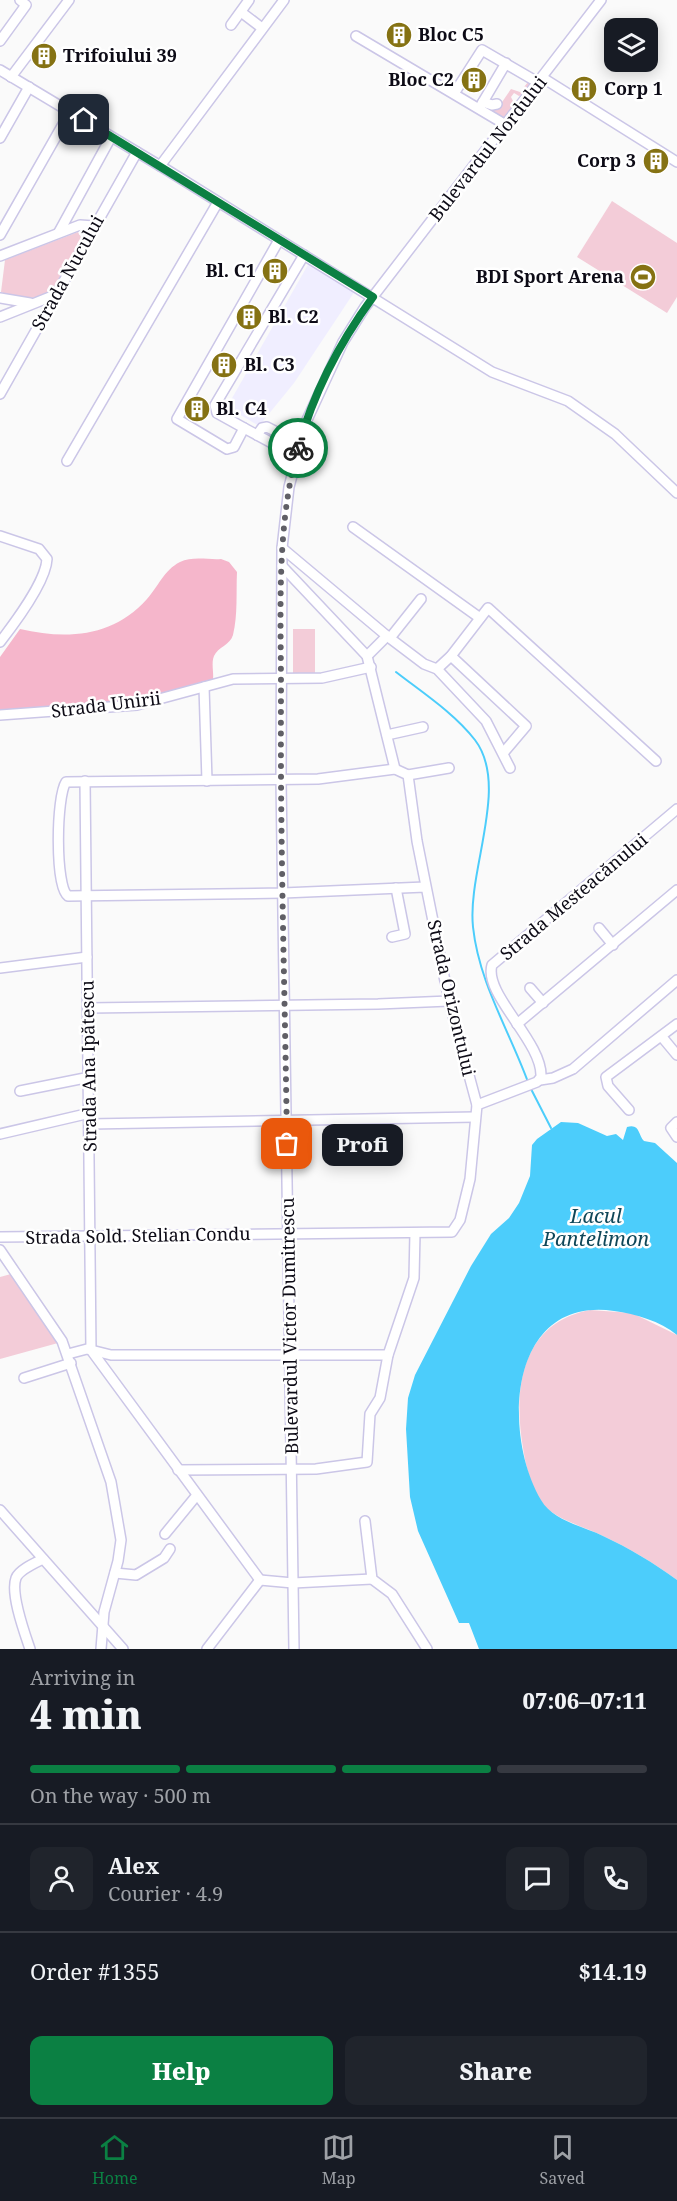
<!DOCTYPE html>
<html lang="en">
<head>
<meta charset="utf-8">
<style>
	:root { --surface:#171b24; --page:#20242c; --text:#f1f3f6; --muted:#9ea1a6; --line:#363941; --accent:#0b8043 }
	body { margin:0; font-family:"Noto Serif",serif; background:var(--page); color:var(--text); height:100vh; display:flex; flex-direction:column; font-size:22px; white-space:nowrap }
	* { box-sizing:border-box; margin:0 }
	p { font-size:20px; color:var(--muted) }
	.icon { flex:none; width:33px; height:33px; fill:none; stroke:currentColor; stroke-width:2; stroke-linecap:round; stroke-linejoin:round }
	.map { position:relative; height:1649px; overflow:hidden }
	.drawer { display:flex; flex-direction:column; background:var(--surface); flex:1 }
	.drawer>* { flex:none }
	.controls { position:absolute; left:604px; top:18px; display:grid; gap:12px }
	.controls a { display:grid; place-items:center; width:54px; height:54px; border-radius:12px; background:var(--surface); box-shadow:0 3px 15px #0003; font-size:30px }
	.pin { position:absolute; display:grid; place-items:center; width:51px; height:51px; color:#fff; margin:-26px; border-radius:12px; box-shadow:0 3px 9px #0006 }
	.courier { position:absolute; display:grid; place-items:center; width:60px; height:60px; margin:-30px; border:4px solid #0b8043; border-radius:50%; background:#fff; color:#222; box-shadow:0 2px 8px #0007 }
	.bubble { position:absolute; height:42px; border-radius:12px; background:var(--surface); box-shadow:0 3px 15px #0003; font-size:20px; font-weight:800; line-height:42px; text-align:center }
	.overview em { font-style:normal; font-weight:800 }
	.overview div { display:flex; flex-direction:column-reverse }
	.overview { display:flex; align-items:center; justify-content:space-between; height:102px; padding:0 30px }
	h1 { font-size:39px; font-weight:800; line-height:45px }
	.bar { display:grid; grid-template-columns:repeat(4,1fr); gap:9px 6px; align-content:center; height:72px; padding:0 30px }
	.bar i { height:8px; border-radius:4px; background:var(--line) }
	.bar .current { background:var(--accent) }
	.bar p { grid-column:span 4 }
	.line { display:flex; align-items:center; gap:15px; padding:0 30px; border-top:2px solid var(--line) }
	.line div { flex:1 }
	.round { display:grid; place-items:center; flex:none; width:63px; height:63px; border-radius:12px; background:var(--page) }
	.cta { display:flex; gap:12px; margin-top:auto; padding:12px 30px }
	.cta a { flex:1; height:69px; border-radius:12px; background:var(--accent); color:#fff; font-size:24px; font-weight:800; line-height:69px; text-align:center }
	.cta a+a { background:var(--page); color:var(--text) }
	.dock { display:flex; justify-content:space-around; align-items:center; height:84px; border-top:2px solid var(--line); background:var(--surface); font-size:16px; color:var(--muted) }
	.dock a { display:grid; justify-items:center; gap:3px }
	.dock .current { color:var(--accent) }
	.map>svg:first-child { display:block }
	.built { fill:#f0eeff }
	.green { fill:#f3ccd8 }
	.forest { fill:#f5b6cb }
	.water { fill:#4ccdfb }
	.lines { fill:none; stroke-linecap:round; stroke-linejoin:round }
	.stream { stroke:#4ccdfb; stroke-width:2 }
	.minor-casing { stroke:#cbc6e7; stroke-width:12 }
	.minor { stroke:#fff; stroke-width:9 }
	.done { stroke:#605f66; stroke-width:6; stroke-dasharray:0 10.8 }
	.route { stroke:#0b8043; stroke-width:8 }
	.labels { text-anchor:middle; stroke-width:5; stroke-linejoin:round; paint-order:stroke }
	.poi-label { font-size:18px; font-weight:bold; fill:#0d0b16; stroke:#fff; text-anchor:start }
	.street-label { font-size:18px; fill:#0d0b16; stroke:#fff }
	.water-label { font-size:20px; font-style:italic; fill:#0f4759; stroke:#fff }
</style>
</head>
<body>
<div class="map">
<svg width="677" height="1649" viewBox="0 0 677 1649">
	<rect width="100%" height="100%" fill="#fafafa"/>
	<polygon class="built" points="309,263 355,291 294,383 259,426 227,407"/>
	<g class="green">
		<polygon points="528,82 530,86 524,94 519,96 514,93 511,97 513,101 519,101 503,122 483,107 500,105 511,89 520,92"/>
		<polygon points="612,201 677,243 677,297 667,313 577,257"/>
		<path d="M78 232 82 239C62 276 52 313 1 292L5 260Z"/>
		<rect x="293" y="629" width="22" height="44"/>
		<polygon points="11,1274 58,1343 0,1359 0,1277"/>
		<path d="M590 1310 632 1313 677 1335V1580C654 1563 629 1548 603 1536 585 1527 564 1522 549 1510 533 1496 526 1468 523 1448 513 1389 521 1323 590 1310Z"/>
	</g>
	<path class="forest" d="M221 559 229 562 237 572C236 592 238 615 233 635 230 645 218 647 214 656 211 663 214 672 213 680L138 700 0 712V657L20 629C67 640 113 637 147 599 158 587 164 570 180 562 192 556 209 560 221 559Z"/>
	<path class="water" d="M561 1122 578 1123 607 1136 616 1134 623 1140 627 1127C640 1123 638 1135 644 1141L655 1143 677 1163V1335C660 1321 636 1314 614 1311 508 1296 502 1434 541 1500 553 1521 583 1526 603 1536 629 1548 654 1563 677 1580V1649H479L469 1623H459L418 1531 410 1497 406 1429 408 1398 415 1375 471 1266 491 1234 509 1218 519 1203 530 1176 532 1145 537 1139Z"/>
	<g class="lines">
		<g class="stream">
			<path d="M396 672C423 693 454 713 475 740 510 786 467 870 473 927 479 983 509 1030 528 1082"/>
			<polyline points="530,1087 551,1128"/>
		</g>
		<defs>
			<g id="minor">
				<polyline points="241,12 262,28"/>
				<polyline points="231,25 249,0"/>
				<polyline points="356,36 506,125"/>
				<polyline points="0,41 26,5 20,0"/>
				<polyline points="0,70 167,170 492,372 568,401 615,434 677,493"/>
				<polyline points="11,77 69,0"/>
				<polyline points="543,78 677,162"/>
				<polyline points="455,92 482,50 539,83"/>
				<polyline points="483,102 492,105 497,104"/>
				<polyline points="480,107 506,63"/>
				<polyline points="0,138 29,87"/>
				<polyline points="160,166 284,0"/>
				<polyline points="59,232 111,137"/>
				<polyline points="0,235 70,112"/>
				<polyline points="279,240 177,419 227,449 234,447 244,428 217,413 215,405 304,255"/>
				<polyline points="0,256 80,225 94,226"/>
				<polyline points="0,298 30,303"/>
				<polyline points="0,317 55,295"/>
				<polyline points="0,394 137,152"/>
				<polyline points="244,428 296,456"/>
				<polyline points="257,435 262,428 267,427 300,444"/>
				<polyline points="67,461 218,202"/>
				<polyline points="353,527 480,618"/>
				<path d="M0 536 39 549 47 559C46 581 14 624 0 642"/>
				<polyline points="282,548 387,636 424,664 437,669 486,721 510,768"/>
				<polyline points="282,566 367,656 395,769"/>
				<polyline points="390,638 421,599"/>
				<polyline points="367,656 387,636"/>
				<polyline points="451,656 526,726 504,752"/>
				<polyline points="437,669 451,656 488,608 656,761"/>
				<polyline points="204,687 207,781"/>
				<polyline points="0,715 137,705 233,679 322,678 371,667"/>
				<polyline points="387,735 423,727"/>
				<polyline points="408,775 449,768"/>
				<polyline points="85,781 91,1350 260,1580"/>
				<polyline points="599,928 613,945"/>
				<polyline points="392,937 405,934 396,888"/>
				<polyline points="0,968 87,957"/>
				<polyline points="530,988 543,1003"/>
				<polyline points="88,1008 378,1004 449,1001"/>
				<polyline points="517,1024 677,890"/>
				<polyline points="662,1037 677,1055"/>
				<polyline points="540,1080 553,1078 573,1069 677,980"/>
				<polyline points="20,1091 90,1077"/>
				<path d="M477 1105 537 1082 541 1077C543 1042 483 994 492 965L677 809"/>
				<polyline points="629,1110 608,1086 606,1077 677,1024"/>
				<polyline points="677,1122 671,1128 677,1137"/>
				<polyline points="90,1124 475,1117"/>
				<polyline points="0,1134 90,1113"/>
				<path d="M0 1237 452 1232 460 1220 470 1179 477 1105 449 1001 417 841 408 775 395 769 318 779 66 782C56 797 55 887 68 896L283 893 425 887"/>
				<polyline points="0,1250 62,1341 111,1482 121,1540 118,1561 104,1612 101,1649"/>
				<polyline points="68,1354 87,1349 111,1355 388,1355"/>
				<polyline points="24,1378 71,1363"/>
				<polyline points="178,1470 316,1469 367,1462 370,1414 380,1398 388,1355 414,1278 415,1233"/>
				<polyline points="0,1510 123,1649"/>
				<polyline points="365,1521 372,1579 392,1594 427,1649"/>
				<polyline points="165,1534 197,1495"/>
				<polyline points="115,1573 136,1575 164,1558 170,1549"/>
				<polyline points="260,1580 293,1583 372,1579"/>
				<path d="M30 1649C25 1634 10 1594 16 1578 19 1570 35 1563 43 1559"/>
				<polyline points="207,1649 260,1580"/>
				<polyline points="294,1649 281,780 282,548 289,487 306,422 343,342 365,307 601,0"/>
			</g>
		</defs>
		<use href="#minor" class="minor-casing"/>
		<use href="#minor" class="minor"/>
	</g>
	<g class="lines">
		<path class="done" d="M287 1144C285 994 280 843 281 693 281 611 276 528 298 448"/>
		<path class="route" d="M84 120 373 297C340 342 313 394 298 448"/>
	</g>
	<defs>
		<symbol id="building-disc" viewBox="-11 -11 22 22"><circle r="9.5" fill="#857213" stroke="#fff"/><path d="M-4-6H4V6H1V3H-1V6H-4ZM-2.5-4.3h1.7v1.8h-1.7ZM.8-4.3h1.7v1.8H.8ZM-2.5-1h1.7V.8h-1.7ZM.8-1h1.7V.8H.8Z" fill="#fff"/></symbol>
		<symbol id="stadium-disc" viewBox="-11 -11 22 22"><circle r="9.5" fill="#857213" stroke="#fff"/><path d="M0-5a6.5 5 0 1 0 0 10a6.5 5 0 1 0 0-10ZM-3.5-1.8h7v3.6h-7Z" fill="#fff"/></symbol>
	</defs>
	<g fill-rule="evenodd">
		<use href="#building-disc" x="384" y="20" width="30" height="30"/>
		<use href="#building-disc" x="29" y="41" width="30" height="30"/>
		<use href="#building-disc" x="459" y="65" width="30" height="30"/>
		<use href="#building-disc" x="569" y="74" width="30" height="30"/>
		<use href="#building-disc" x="641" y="146" width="30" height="30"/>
		<use href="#building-disc" x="260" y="256" width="30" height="30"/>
		<use href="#stadium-disc" x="628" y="262" width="30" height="30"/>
		<use href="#building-disc" x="234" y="302" width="30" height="30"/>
		<use href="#building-disc" x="209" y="350" width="30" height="30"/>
		<use href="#building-disc" x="182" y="394" width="30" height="30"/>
	</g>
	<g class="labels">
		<g class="poi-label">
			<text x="418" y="41">Bloc C5</text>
			<text x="63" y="62">Trifoiului 39</text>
			<text x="454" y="86" text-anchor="end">Bloc C2</text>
			<text x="604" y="95">Corp 1</text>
			<text x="636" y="167" text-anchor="end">Corp 3</text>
			<text x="256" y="277" text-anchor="end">Bl. C1</text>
			<text x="624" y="283" text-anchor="end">BDI Sport Arena</text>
			<text x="268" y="323">Bl. C2</text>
			<text x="244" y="371">Bl. C3</text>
			<text x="216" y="415">Bl. C4</text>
		</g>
		<g class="street-label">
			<text transform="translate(488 149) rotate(-52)" y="6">Bulevardul Nordului</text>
			<text transform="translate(68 273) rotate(-61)" y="6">Strada Nucului</text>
			<text transform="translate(106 705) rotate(-7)" y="6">Strada Unirii</text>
			<text transform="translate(574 897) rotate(-40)" y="6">Strada Mesteacănului</text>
			<text transform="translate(451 998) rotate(77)" y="6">Strada Orizontului</text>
			<text transform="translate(89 1066) rotate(-91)" y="6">Strada Ana Ipătescu</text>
			<text transform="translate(138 1236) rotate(-1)" y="6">Strada Sold. Stelian Condu</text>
			<text transform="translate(290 1326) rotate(-91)" y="6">Bulevardul Victor Dumitrescu</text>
		</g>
		<g class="water-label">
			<text x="596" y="1223">Lacul<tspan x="596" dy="23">Pantelimon</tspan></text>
		</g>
	</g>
</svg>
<div class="controls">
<a><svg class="icon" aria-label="layers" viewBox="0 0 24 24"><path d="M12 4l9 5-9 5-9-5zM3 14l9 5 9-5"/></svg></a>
</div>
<div class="pin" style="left:287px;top:1144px;background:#ea580c"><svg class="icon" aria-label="bag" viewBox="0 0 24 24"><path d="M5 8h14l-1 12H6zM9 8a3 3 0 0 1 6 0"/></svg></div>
<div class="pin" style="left:84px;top:120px;background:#1f2937"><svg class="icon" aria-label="home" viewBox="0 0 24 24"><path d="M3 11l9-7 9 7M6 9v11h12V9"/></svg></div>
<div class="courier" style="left:298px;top:448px"><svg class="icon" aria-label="bike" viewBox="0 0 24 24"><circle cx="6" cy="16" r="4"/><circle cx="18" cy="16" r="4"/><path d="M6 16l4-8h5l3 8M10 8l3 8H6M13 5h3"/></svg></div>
<div class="bubble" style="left:322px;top:1124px;width:81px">Profi</div>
</div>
<section class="drawer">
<div class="overview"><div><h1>4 min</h1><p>Arriving in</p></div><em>07:06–07:11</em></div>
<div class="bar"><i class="current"></i><i class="current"></i><i class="current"></i><i></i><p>On the way · 500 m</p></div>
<div class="line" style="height:108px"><a class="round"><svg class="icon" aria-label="person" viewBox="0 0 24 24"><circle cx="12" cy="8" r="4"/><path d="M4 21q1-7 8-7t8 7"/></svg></a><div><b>Alex</b><p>Courier · 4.9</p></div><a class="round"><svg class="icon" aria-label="chat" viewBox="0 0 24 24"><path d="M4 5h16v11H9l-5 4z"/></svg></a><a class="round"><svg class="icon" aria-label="phone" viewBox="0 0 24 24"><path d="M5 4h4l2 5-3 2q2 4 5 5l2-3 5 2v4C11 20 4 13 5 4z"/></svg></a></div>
<div class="line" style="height:78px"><div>Order #1355</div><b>$14.19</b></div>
<div class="cta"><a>Help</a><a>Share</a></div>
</section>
<nav class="dock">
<a class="current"><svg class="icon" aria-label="home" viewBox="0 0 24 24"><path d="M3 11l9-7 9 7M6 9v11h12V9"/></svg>Home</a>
<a><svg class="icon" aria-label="map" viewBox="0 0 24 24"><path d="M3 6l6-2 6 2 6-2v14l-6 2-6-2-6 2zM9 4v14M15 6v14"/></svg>Map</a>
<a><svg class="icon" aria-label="saved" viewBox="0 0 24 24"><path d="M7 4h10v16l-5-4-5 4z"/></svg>Saved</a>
</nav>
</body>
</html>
